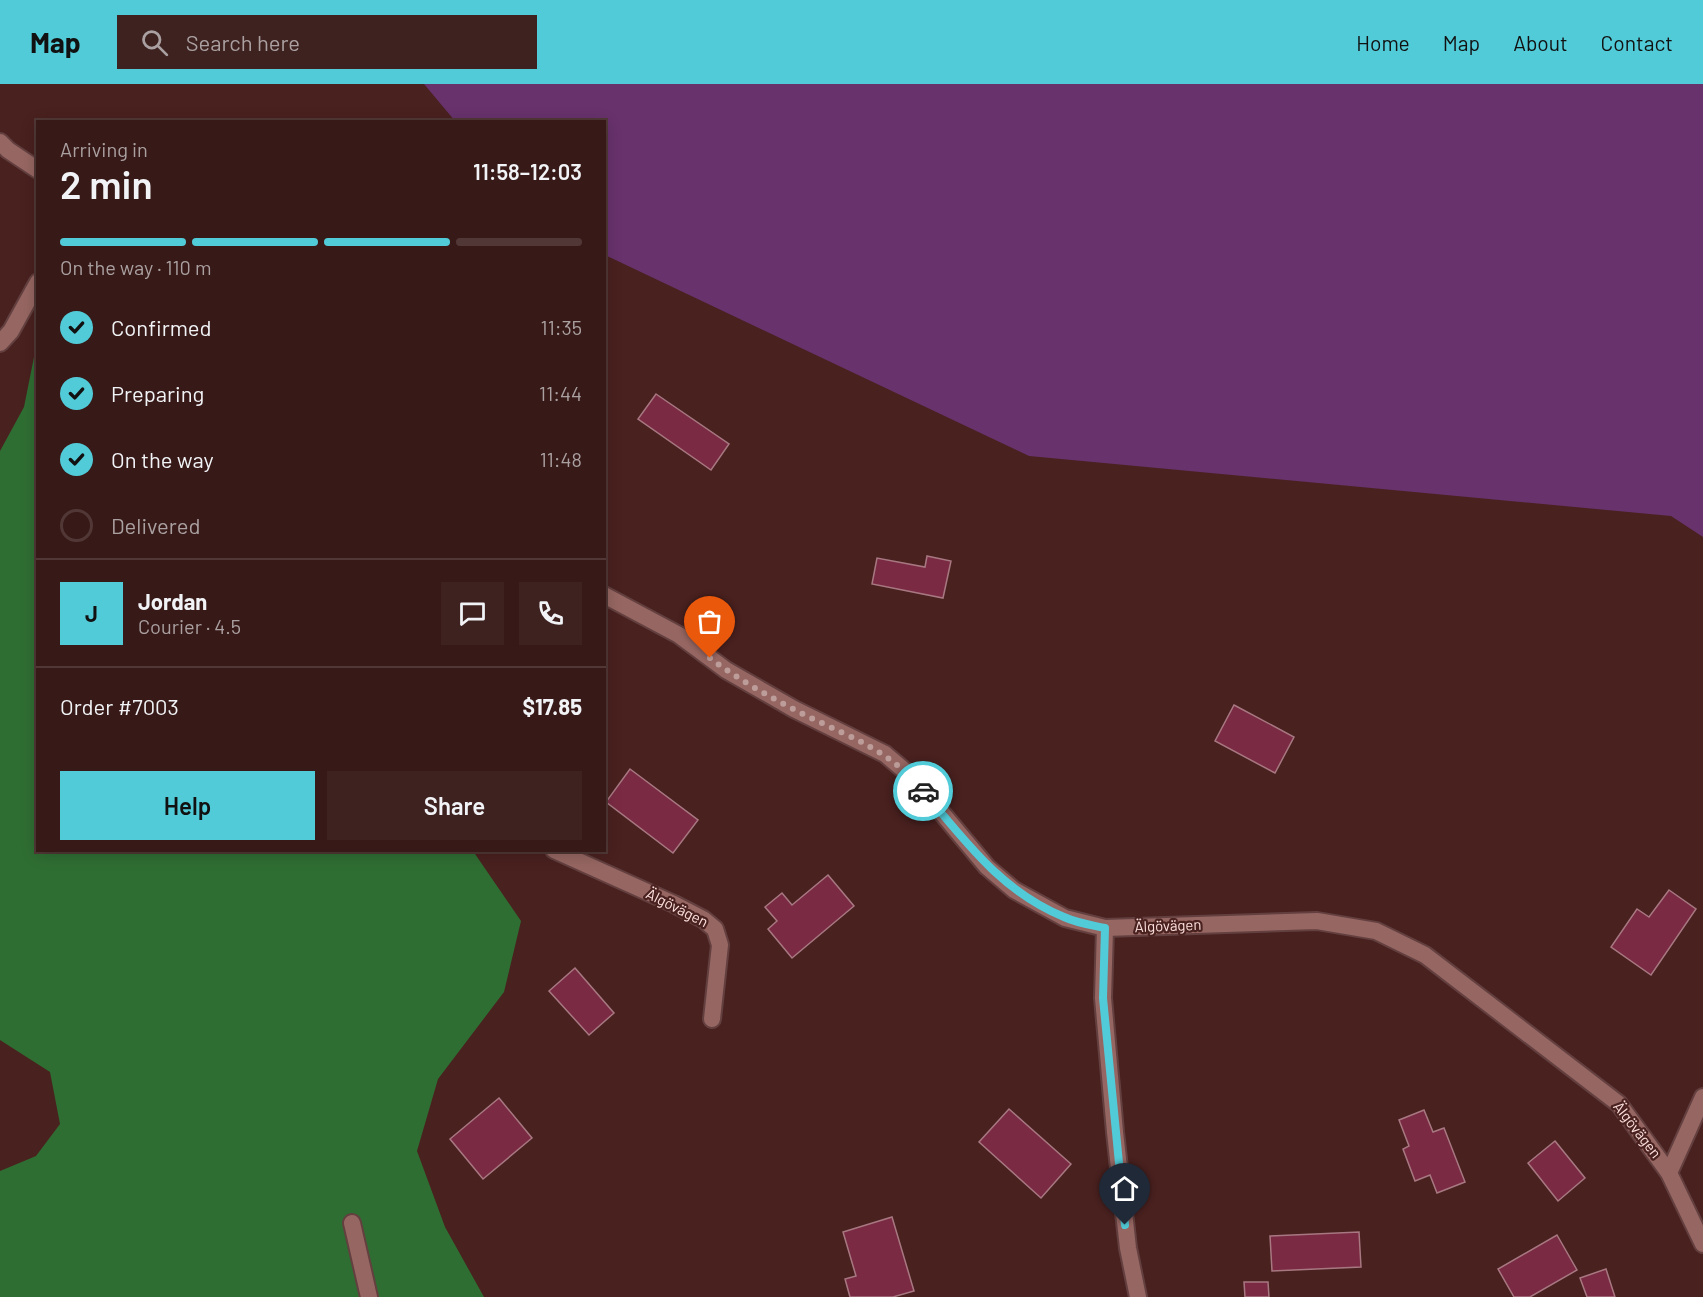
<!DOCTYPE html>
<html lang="en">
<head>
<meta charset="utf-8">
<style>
	:root { --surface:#371917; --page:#3e2220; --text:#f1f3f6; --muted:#aaa0a1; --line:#513836; --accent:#52cbd8 }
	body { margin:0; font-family:Barlow,sans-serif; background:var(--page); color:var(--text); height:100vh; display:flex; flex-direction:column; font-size:22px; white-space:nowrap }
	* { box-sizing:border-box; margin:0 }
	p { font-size:20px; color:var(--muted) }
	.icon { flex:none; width:33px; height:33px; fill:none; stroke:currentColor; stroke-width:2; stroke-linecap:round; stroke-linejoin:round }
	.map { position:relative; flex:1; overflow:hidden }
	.sheet { position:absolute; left:36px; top:36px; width:570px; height:732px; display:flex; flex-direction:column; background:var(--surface); border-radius:0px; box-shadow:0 3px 15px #0003,0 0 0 2px var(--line) }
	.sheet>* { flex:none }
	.pin { position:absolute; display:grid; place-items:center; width:51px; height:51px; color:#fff; margin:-62px -26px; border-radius:50% 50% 50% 0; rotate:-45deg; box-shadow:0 0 6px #0007 }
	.pin .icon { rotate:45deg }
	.courier { position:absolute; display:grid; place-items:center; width:60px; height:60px; margin:-30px; border:4px solid #52cbd8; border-radius:50%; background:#fff; color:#222; box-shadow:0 2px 8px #0007 }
	.summary em { font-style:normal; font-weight:600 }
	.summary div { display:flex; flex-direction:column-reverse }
	.summary { display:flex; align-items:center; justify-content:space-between; height:102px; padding:0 24px }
	h1 { font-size:39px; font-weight:600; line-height:45px }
	.bar { display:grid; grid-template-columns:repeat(4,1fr); gap:9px 6px; align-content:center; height:72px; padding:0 24px }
	.bar i { height:8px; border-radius:4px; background:var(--line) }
	.bar .on { background:var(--accent) }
	.bar p { grid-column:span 4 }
	.line { display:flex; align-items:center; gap:15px; padding:0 24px; border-top:2px solid var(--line) }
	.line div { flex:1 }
	.round { display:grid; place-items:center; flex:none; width:63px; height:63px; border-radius:0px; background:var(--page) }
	ol { padding:0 24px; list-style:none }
	li { display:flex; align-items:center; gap:18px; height:66px }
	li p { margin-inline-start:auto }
	li .icon { padding:6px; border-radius:50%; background:var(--accent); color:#111; stroke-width:4 }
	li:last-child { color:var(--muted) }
	li i { width:33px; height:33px; border:3px solid var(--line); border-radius:50% }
	.primary-button { display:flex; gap:12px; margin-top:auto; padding:12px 24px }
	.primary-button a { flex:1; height:69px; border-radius:0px; background:var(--accent); color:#111; font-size:24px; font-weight:600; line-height:69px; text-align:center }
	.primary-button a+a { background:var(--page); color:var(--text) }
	header { display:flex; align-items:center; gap:36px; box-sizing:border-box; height:84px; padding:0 30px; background:var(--accent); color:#111 }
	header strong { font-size:28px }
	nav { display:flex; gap:33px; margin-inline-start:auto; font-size:21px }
	.search { width:420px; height:54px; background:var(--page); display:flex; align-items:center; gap:15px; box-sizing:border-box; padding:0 21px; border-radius:0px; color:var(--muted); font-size:22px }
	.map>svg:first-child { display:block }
	.forest { fill:#2f6e33 }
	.water { fill:#68326c }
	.building { fill:#7a2b43; stroke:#a87882; stroke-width:1.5 }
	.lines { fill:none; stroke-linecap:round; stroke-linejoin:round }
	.service-casing { stroke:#63403f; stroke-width:20 }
	.minor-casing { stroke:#63403f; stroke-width:20 }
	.tertiary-casing { stroke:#63403f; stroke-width:20 }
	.service { stroke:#966662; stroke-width:16 }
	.minor { stroke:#966662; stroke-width:16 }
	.tertiary { stroke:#966662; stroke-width:16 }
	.done { stroke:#bd9d9a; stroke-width:6; stroke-dasharray:0 10.8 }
	.route { stroke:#52cbd8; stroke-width:8 }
	.labels { text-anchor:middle; stroke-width:4.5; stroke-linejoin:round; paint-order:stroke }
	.street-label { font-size:15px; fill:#fce0dd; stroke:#49211f }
</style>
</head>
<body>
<header>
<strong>Map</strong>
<div class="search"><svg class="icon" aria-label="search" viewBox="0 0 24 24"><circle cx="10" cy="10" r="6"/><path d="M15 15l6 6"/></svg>Search here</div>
<nav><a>Home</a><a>Map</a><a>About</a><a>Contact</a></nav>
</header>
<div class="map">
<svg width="1703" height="1213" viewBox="0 0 1703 1213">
	<rect width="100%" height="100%" fill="#49211f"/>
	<polygon class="forest" points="37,258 38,766 473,767 521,837 504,908 438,995 417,1067 445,1143 484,1213 0,1213 0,1087 36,1072 60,1040 50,988 0,956 0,367 24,323"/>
	<polygon class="water" points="424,0 1703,0 1703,453 1671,432 1029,372 605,171 604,38 455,37"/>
	<g class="building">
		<polygon points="656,310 729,360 711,386 638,335"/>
		<polygon points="927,472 951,477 943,514 872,500 877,474 925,483"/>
		<polygon points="1234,621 1294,653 1275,689 1215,657"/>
		<polygon points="630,685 698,736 673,769 606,718"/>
		<polygon points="828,791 854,822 792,874 768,845 777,837 765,823 782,809 792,821"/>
		<polygon points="1669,806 1696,825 1651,891 1611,863 1637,825 1649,833"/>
		<polygon points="575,884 614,929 589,951 549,907"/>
		<polygon points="499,1014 532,1054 483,1095 450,1055"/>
		<polygon points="1009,1025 1071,1080 1041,1114 979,1058"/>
		<polygon points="1424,1026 1433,1048 1444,1044 1465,1098 1437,1109 1430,1091 1415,1097 1403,1065 1409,1062 1399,1036"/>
		<polygon points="1555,1057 1585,1094 1558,1117 1528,1079"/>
		<polygon points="892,1133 914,1207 893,1213 850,1213 845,1195 856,1192 843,1148"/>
		<polygon points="1359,1148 1361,1183 1272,1187 1270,1152"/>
		<polygon points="1557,1151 1577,1186 1530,1213 1514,1213 1498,1185"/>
		<polygon points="1606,1185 1615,1213 1587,1213 1580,1194"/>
		<polygon points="1244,1198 1268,1198 1269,1213 1245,1213"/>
	</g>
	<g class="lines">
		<defs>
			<g id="service">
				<polyline points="554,766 674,820 703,835 715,845 720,861 712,935"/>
				<polyline points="1669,1089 1703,1013"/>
				<polyline points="352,1139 369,1213"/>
			</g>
			<g id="minor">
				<polyline points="0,259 11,247 38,198"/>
				<polyline points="1105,844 1103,914 1115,1048 1128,1164 1138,1213"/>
			</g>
			<g id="tertiary">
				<polyline points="0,58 8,66 38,86"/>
				<polyline points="604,511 679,551 726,586 794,625 885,670 912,693 987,783 1014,806 1065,834 1105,844 1317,837 1376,847 1425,871 1619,1020 1669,1089 1703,1160"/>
			</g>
		</defs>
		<use href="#service" class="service-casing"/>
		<use href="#minor" class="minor-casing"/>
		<use href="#tertiary" class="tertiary-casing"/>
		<use href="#service" class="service"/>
		<use href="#minor" class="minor"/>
		<use href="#tertiary" class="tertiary"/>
	</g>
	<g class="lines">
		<path class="done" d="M710 574C740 597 775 616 809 633 855 655 890 667 923 707"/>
		<path class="route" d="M923 707C966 758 1001 807 1064 833 1077 839 1091 841 1105 844L1103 914 1125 1141"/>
	</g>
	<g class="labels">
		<g class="street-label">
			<text transform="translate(677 824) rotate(27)" y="5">Älgövägen</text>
			<text transform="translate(1168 842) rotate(-2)" y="5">Älgövägen</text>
			<text transform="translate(1637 1046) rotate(52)" y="5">Älgövägen</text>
		</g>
	</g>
</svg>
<div class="pin" style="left:710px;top:574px;background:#ea580c"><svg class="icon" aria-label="bag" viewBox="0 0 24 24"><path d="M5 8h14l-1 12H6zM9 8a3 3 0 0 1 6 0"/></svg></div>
<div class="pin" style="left:1125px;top:1141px;background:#1f2937"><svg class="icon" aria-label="home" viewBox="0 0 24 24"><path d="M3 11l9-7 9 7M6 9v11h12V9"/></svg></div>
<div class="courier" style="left:923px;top:707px"><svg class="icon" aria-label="car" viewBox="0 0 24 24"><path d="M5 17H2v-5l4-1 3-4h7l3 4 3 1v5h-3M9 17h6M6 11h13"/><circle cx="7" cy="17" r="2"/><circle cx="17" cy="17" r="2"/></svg></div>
<section class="sheet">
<div class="summary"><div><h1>2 min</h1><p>Arriving in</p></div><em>11:58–12:03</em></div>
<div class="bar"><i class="on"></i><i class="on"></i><i class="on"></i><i></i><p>On the way · 110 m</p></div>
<ol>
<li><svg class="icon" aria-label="check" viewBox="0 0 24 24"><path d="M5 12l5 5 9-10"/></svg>Confirmed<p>11:35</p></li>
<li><svg class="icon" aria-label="check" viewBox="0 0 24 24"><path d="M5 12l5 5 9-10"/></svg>Preparing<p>11:44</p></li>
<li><svg class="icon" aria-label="check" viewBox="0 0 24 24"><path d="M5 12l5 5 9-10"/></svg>On the way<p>11:48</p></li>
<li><i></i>Delivered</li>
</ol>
<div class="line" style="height:108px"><b class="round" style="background:var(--accent);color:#111">J</b><div><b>Jordan</b><p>Courier · 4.5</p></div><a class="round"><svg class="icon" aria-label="chat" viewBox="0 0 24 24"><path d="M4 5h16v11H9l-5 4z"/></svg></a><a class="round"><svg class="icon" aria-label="phone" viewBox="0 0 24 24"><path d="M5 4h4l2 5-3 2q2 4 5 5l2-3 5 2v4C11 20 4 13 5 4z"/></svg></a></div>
<div class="line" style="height:78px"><div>Order #7003</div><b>$17.85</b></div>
<div class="primary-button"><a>Help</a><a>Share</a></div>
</section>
</div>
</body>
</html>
